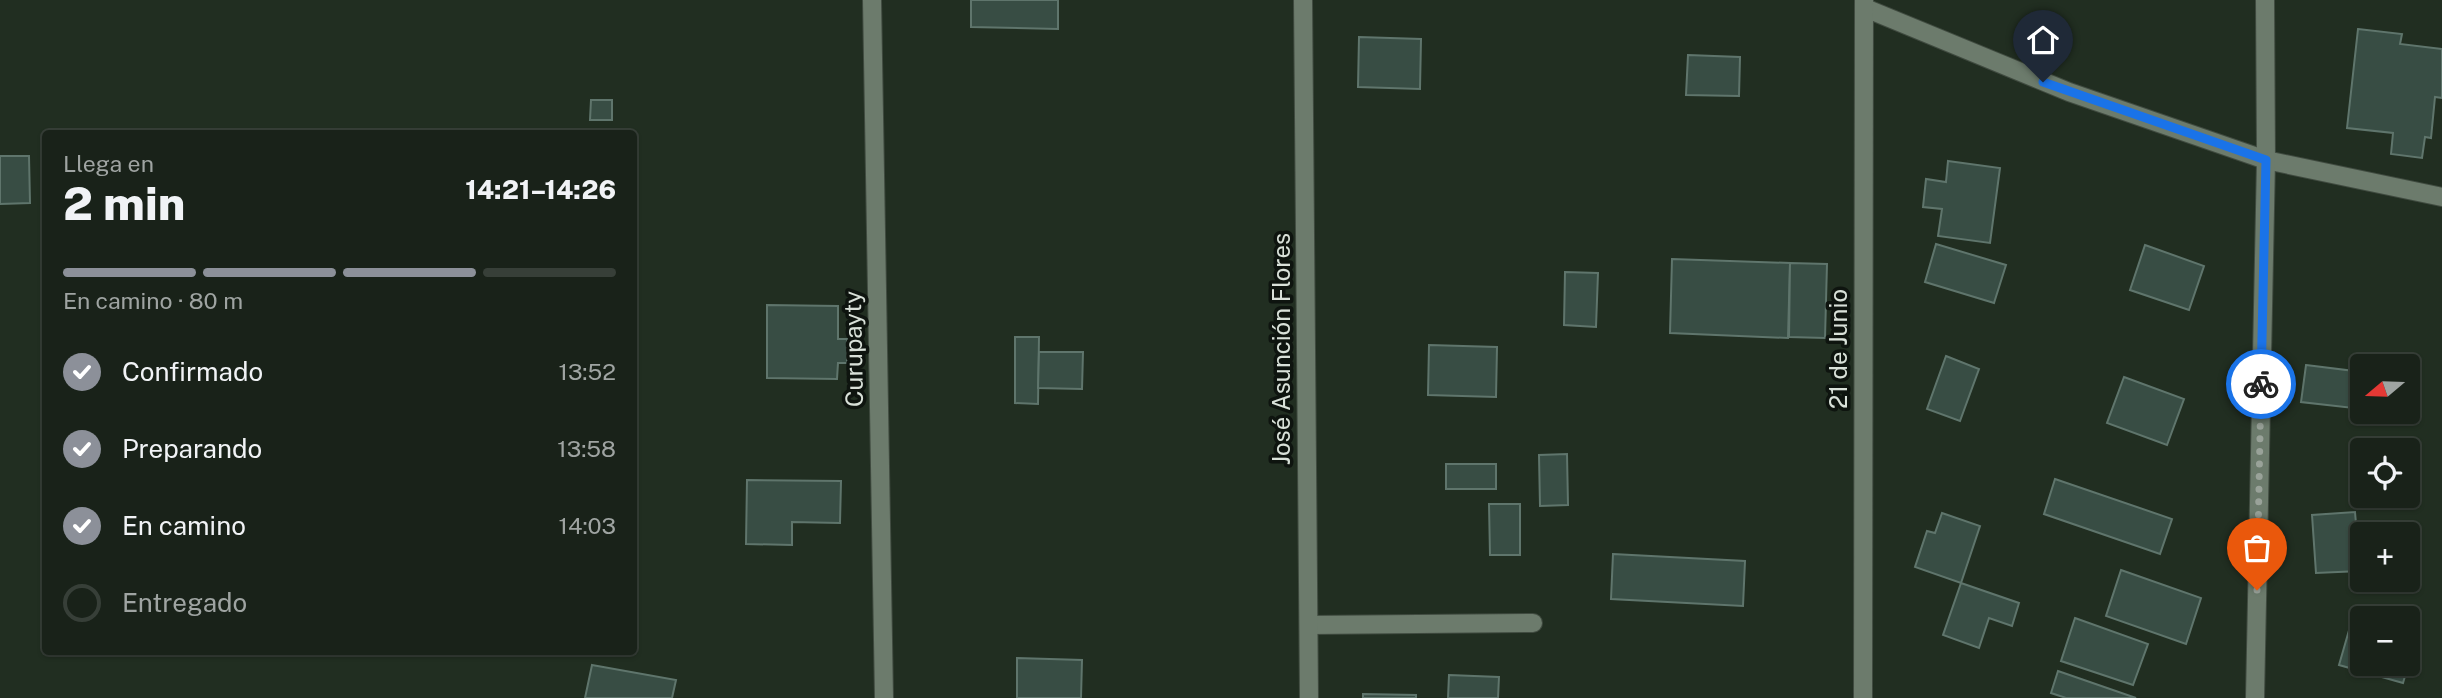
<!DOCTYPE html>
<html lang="es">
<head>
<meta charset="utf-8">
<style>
	:root { --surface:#192219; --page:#222a22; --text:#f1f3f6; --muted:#9fa4a2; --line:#373f38; --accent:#8c9099 }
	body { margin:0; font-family:"Public Sans",sans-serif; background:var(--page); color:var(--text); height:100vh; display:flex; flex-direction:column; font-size:26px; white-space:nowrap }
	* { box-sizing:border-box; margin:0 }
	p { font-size:23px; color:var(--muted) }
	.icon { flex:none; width:38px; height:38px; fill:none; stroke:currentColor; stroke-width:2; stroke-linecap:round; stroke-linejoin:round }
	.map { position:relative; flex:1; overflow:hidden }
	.details { position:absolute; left:42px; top:130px; width:595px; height:525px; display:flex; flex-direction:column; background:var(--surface); border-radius:7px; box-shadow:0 2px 5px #0004,0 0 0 2px var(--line) }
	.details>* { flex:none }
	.needle { width:46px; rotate:251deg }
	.fabs { position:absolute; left:2350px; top:354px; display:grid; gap:14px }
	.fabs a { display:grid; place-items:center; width:70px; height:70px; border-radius:7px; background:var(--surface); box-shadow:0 2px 5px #0004,0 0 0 2px var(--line); font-size:35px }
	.pin { position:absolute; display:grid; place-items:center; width:60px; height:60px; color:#fff; margin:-72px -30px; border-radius:50% 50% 50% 0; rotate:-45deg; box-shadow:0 0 7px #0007 }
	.pin .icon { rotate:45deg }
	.courier { position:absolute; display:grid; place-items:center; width:70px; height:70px; margin:-35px; border:5px solid #1a73e8; border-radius:50%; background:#fff; color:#222; box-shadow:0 2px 9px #0007 }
	.head em { font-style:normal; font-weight:800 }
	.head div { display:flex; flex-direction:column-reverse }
	.head { display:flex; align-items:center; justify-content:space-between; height:119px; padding:0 21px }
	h1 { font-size:46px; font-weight:800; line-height:52px }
	.bar { display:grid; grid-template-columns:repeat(4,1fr); gap:10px 7px; align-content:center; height:84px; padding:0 21px }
	.bar i { height:9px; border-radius:5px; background:var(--line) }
	.bar .active { background:var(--accent) }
	.bar p { grid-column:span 4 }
	ol { padding:0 21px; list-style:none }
	li { display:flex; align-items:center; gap:21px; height:77px }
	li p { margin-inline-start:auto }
	li .icon { padding:7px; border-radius:50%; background:var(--accent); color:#fff; stroke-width:4 }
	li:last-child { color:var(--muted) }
	li i { width:38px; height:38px; border:4px solid var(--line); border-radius:50% }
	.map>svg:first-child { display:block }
	.building { fill:#384d44; stroke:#5f756c; stroke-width:2 }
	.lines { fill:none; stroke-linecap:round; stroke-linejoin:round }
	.lane-casing { stroke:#404b40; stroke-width:20 }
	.street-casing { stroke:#404b40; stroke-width:20 }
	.lane { stroke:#6c7b6c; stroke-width:18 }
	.street { stroke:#6c7b6c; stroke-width:18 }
	.done { stroke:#99a299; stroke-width:7; stroke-dasharray:0 12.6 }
	.route { stroke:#1a73e8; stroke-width:9 }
	.labels { text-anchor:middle; stroke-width:7; stroke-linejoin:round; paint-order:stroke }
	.street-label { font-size:24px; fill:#d9e1d9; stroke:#0e140f }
</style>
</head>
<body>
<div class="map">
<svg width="2442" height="698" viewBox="0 0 2442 698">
	<rect width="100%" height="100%" fill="#212e21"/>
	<g class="building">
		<polygon points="971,0 1058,0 1058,29 971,27"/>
		<polygon points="2358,29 2402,34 2400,44 2442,49 2442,98 2435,97 2431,138 2425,137 2422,158 2391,154 2393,133 2347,128"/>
		<polygon points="1359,37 1421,39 1420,89 1358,87"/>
		<polygon points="1688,55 1740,57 1739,96 1686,95"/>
		<polygon points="591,100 612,100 612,120 590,120"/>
		<polygon points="0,156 29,156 30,203 0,204"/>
		<polygon points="1948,161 2000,168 1990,243 1938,236 1942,209 1923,207 1926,179 1946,182"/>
		<polygon points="1936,244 2006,265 1994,303 1925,282"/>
		<polygon points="2145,245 2204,266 2189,310 2130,290"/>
		<polygon points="1672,259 1790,263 1788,338 1670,333"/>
		<polygon points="1790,263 1827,264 1825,338 1789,337"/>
		<polygon points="1565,272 1598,273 1596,327 1564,325"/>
		<polygon points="767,305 838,306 838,339 847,339 847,363 838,363 837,379 767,378"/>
		<polygon points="1015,337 1039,337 1038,404 1015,403"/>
		<polygon points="1429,345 1497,347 1496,397 1428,395"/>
		<polygon points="1039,352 1083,352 1082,389 1038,388"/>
		<polygon points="1946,356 1979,369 1960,421 1927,409"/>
		<polygon points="2306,365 2362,372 2362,409 2301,402"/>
		<polygon points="2124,377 2184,399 2167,445 2107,423"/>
		<polygon points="1567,454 1568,505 1540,506 1539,455"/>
		<rect x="1446" y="464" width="50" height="25"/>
		<polygon points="2055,479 2172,519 2160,554 2044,514"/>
		<polygon points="747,480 841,481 840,523 792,522 792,545 746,544"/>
		<polygon points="2371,495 2401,495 2398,503"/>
		<polygon points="1489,504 1520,504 1520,555 1490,555"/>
		<polygon points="2355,512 2360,571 2316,573 2312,515"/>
		<polygon points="1942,513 1980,526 1961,583 1915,567 1927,531 1935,533"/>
		<polygon points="1613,554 1745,561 1743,606 1611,599"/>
		<polygon points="2121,570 2201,598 2186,644 2106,616"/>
		<polygon points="1961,583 2019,603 2012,626 1989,618 1979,648 1943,635"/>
		<polygon points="2356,606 2396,618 2362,618 2362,663 2408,663 2408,621 2420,625 2403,683 2339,665"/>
		<polygon points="2075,618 2148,644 2133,685 2061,661"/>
		<polygon points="1017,658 1082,660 1081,698 1017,698"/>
		<polygon points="592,665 676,680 672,698 585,698"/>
		<polygon points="2058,671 2136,698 2066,698 2051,693"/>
		<polygon points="1449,675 1499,677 1498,698 1448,698"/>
		<polygon points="1363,694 1416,695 1416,698 1363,698"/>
	</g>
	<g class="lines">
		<defs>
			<polyline id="lane" points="1309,625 1533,623"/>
			<g id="street">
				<polyline points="872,0 884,698"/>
				<polyline points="1303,0 1309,698"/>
				<polyline points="1865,8 2069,92 2266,160 2442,197"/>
				<polyline points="1863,698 1864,0"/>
				<polyline points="2255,698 2266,160 2265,0"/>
			</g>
		</defs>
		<use href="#lane" class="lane-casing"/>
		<use href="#street" class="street-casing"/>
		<use href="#lane" class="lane"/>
		<use href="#street" class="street"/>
	</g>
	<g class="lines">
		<polyline class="done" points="2257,590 2261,384"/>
		<polyline class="route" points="2043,82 2266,160 2261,384"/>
	</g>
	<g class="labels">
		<g class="street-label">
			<text transform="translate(854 349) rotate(-91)" y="8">Curupayty</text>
			<text transform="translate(1282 349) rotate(-90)" y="8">José Asunción Flores</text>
			<text transform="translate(1839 349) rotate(-90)" y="8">21 de Junio</text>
		</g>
	</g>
</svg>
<div class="fabs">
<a><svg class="needle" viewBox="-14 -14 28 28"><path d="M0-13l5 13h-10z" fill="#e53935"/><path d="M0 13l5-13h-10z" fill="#9fa4a2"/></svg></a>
<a><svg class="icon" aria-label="locate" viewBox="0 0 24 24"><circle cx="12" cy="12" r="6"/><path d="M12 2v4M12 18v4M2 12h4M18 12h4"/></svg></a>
<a>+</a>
<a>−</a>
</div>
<div class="pin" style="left:2257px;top:590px;background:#ea580c"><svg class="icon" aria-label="bag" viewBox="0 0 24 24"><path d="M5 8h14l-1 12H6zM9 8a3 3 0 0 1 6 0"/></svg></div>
<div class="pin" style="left:2043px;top:82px;background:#1f2937"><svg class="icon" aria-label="home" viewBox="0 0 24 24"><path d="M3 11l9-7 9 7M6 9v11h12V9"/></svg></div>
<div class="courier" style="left:2261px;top:384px"><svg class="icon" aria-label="bike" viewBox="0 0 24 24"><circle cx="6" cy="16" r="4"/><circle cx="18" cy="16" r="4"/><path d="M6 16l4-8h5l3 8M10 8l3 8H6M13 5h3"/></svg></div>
<section class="details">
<div class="head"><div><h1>2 min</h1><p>Llega en</p></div><em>14:21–14:26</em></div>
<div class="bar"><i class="active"></i><i class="active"></i><i class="active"></i><i></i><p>En camino · 80 m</p></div>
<ol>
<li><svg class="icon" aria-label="check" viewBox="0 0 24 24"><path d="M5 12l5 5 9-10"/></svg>Confirmado<p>13:52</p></li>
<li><svg class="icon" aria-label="check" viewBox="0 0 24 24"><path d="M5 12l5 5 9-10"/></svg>Preparando<p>13:58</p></li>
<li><svg class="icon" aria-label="check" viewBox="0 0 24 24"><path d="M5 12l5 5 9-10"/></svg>En camino<p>14:03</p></li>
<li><i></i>Entregado</li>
</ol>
</section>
</div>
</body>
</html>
